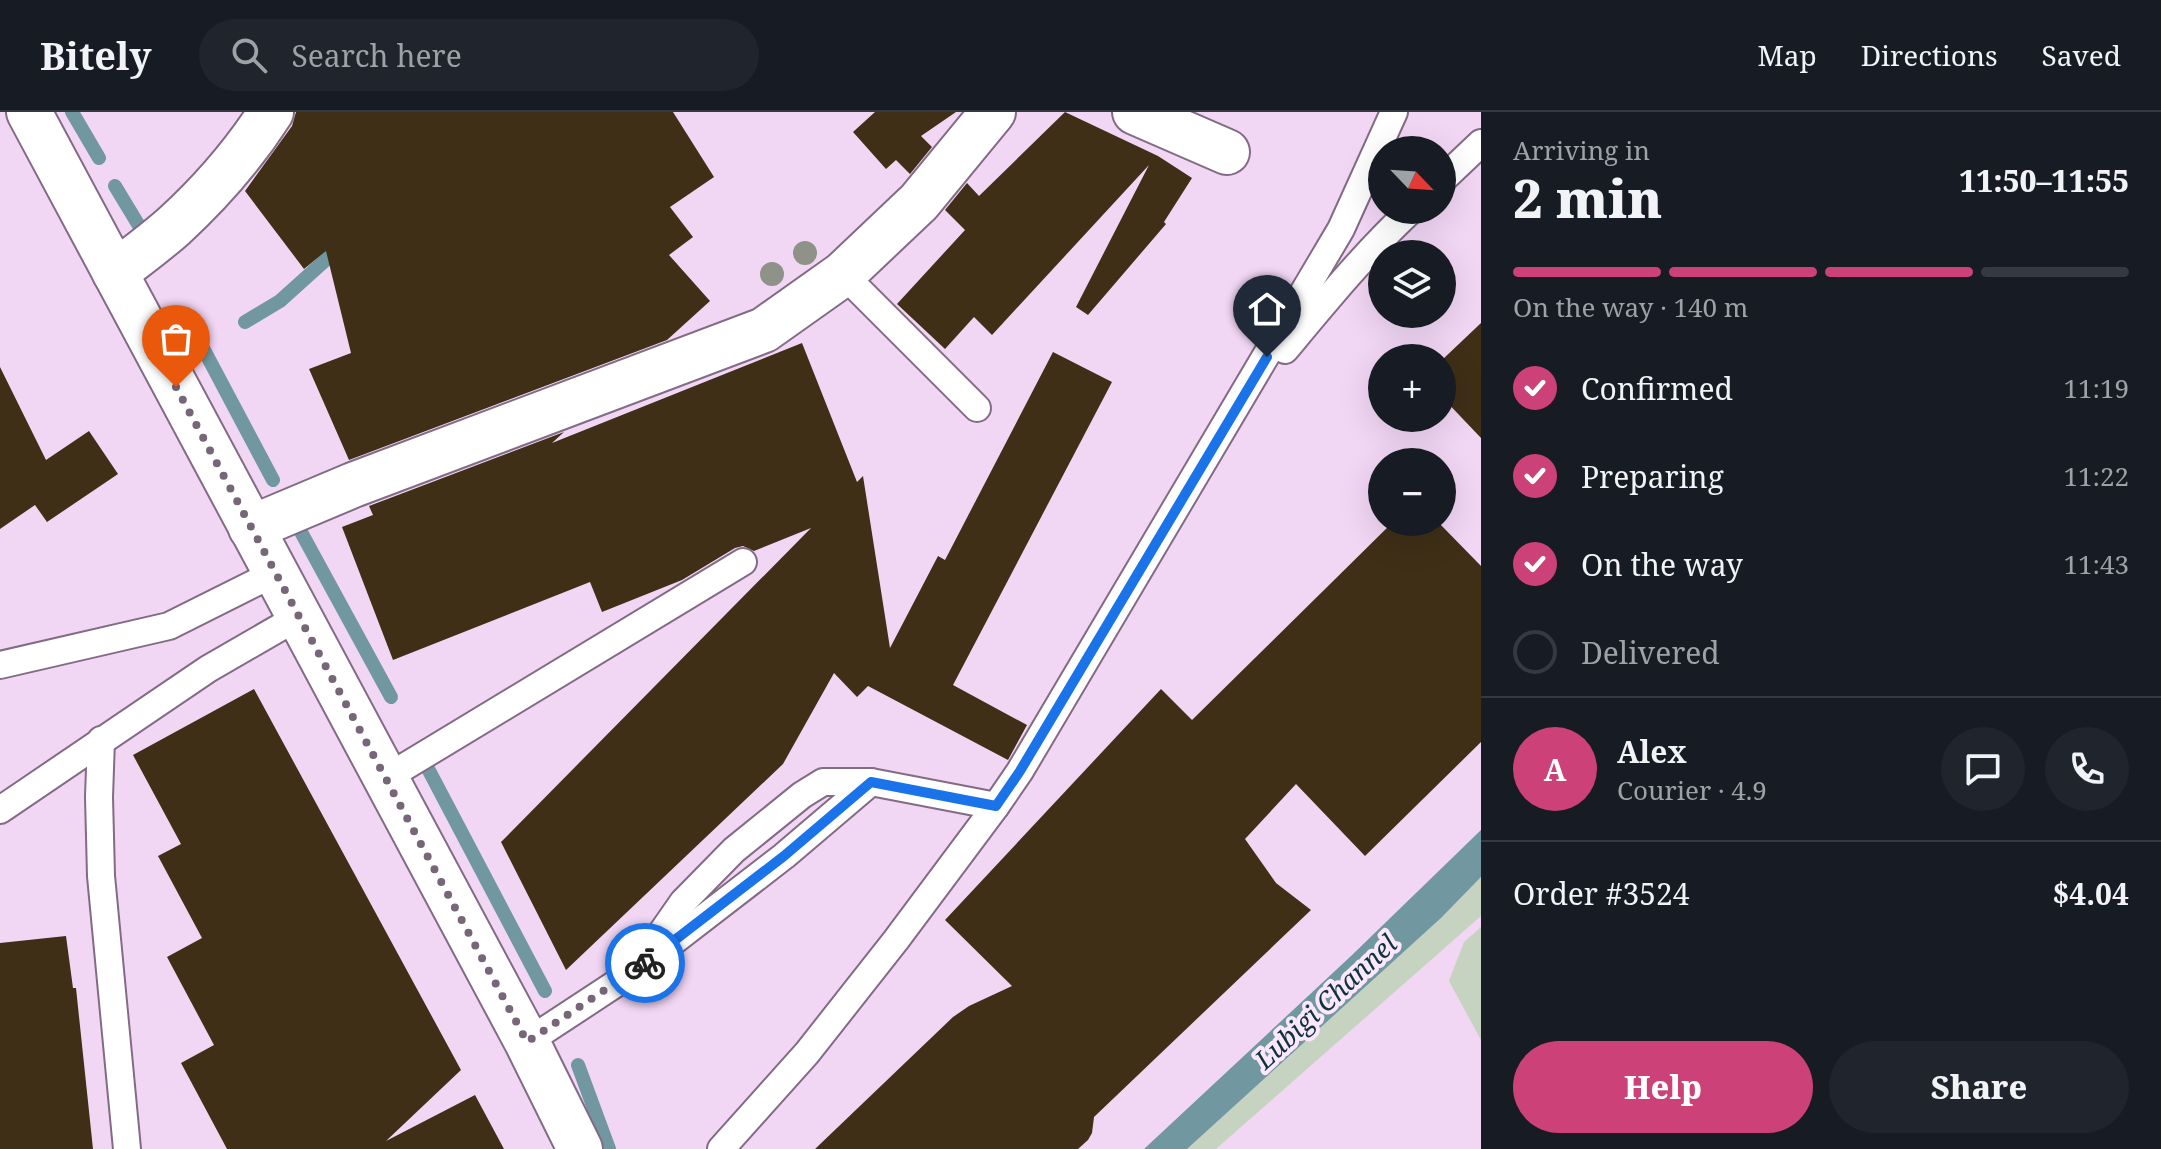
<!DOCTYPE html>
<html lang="en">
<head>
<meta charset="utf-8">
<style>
	:root { --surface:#171b24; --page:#20242c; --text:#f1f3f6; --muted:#9ea1a6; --line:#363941; --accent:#cc4177 }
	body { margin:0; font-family:"Noto Serif",serif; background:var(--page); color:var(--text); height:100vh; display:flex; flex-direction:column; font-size:30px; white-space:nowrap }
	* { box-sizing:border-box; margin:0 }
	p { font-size:26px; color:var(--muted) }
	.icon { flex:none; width:44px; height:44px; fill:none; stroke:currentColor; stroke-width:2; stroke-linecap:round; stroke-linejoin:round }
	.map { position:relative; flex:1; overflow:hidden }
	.drawer { display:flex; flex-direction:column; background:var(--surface); width:680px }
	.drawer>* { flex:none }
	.needle { width:52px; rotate:115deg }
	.controls { position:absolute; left:1368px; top:24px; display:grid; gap:16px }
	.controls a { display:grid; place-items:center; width:88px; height:88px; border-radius:50%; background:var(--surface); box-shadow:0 8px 32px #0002; font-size:40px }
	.pin { position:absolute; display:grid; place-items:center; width:68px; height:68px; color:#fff; margin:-82px -34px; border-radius:50% 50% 50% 0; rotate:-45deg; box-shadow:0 0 8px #0007 }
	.pin .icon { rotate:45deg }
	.courier { position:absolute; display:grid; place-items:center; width:80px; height:80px; margin:-40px; border:6px solid #1a73e8; border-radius:50%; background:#fff; color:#222; box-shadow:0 2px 10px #0007 }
	.head em { font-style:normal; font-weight:800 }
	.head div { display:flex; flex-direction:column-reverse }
	.head { display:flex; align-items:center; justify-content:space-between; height:136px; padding:0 32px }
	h1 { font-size:52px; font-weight:800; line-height:60px }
	.bar { display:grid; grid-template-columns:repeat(4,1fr); gap:12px 8px; align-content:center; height:96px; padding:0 32px }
	.bar i { height:10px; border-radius:6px; background:var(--line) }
	.bar .selected { background:var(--accent) }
	.bar p { grid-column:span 4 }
	.line { display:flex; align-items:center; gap:20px; padding:0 32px; border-top:2px solid var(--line) }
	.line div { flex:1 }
	.round { display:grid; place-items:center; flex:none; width:84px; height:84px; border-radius:42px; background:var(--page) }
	ol { padding:0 32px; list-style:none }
	li { display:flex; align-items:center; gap:24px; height:88px }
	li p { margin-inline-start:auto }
	li .icon { padding:8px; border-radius:50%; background:var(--accent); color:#fff; stroke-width:4 }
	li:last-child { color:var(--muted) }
	li i { width:44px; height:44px; border:4px solid var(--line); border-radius:50% }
	.primary-button { display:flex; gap:16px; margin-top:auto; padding:16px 32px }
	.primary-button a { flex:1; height:92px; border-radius:48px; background:var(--accent); color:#fff; font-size:32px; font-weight:800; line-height:92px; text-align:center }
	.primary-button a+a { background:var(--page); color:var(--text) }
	header { display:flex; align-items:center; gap:48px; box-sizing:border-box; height:112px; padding:0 40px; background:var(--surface); border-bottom:2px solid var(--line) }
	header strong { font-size:38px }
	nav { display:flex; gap:44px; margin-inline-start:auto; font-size:28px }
	.search { width:560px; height:72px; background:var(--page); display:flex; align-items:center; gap:20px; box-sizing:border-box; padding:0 28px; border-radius:44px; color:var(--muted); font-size:30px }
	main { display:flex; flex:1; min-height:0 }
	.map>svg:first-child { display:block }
	.green { fill:#c6d3c0 }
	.water { fill:#7198a0 }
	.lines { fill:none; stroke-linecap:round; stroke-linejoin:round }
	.stream { stroke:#7198a0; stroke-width:14 }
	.building { fill:#3f2f17 }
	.service-casing { stroke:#826b84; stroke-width:30 }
	.minor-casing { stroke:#826b84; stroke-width:48 }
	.secondary-casing { stroke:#826b84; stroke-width:48 }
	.service { stroke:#fff; stroke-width:26 }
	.minor { stroke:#fff; stroke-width:44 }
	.secondary { stroke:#fff; stroke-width:44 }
	.tree { fill:#8e9288 }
	.done { stroke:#766678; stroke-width:8; stroke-dasharray:0 14.4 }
	.route { stroke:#1a73e8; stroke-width:10 }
	.labels { text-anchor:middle; stroke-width:8; stroke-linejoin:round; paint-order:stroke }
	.water-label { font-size:26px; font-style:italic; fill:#0d343c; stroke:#fce7fe }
</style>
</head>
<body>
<header>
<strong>Bitely</strong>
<div class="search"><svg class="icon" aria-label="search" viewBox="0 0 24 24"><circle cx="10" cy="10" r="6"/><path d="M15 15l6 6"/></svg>Search here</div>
<nav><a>Map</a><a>Directions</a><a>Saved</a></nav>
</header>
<main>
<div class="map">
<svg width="1481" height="1037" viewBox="0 0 1481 1037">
	<rect width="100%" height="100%" fill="#f2d7f5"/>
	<g class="green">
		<polygon points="1481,765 1481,804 1216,1037 1187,1037 1441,806"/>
		<polygon points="1481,815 1481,928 1449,869 1464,830"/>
	</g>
	<polygon class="water" points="1481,718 1481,765 1441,806 1187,1037 1144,1037 1351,844"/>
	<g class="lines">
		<g class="stream">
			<polyline points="72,0 99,46"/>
			<polyline points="115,74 141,117 153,113"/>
			<polyline points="187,206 273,368"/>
			<polyline points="245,210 280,189 340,135"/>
			<polyline points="301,420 391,585"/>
			<polyline points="425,651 545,879"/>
			<polyline points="578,953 609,1037"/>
		</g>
	</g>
	<g class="building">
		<polygon points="296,0 673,0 714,65 670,95 693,125 669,143 710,189 667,228 349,348 309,257 351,241 326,139 304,157 245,79 292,14"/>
		<polygon points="875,0 956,0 921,24 932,35 910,62 896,48 886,57 853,20"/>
		<polygon points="1065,0 1158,44 1192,66 1164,110 1166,112 1088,203 1076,195 1149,53 992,223 974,205 945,237 897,192 965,118 945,98 967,71 979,84"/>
		<polygon points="1481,211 1481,326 1442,285 1442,248"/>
		<polygon points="802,231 857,370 863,364 890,536 938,444 945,448 1053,240 1112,270 953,573 1027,613 1008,648 868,574 857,585 834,561 783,652 566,858 501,730 811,416 754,439 743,434 735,436 682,468 602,500 590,470 393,548 342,415 373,403 369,394 564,320 552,331"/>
		<polygon points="0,255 46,348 89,319 118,362 47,410 35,393 0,417"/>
		<polygon points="1393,410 1438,410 1481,454 1481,630 1365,744 1296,672 1245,727 1276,771 1311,798 1094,1005 1092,1021 1088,1028 1078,1037 815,1037 953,905 969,894 1012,874 945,808 1161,577 1192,608"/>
		<polygon points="254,577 461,958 386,1029 475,983 504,1037 227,1037 181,951 214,933 167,845 202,826 158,744 181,732 133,643"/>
		<polygon points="66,824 73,876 76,876 93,1037 0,1037 0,831"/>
	</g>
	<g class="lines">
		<defs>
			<g id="service">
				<polyline points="1442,68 1481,31"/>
				<polyline points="843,162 977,296"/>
				<path d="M1285 238C1325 190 1365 141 1411 98"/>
				<polyline points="0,553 169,514 275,461"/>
				<polyline points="101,628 99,685 101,764 127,1037"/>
				<polyline points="386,666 743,450"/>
				<polyline points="0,698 208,557 298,505"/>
				<polyline points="651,836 683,790 734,738 802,683 823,670 871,670"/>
				<polyline points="527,930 635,859 784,744 871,670 996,694 1020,659 1341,117 1394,0"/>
				<polyline points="721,1037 807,941 896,828 996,694"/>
			</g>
			<g id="minor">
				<polyline points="1135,0 1227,40"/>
				<path d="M115 161C134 146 155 131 174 114 210 81 244 42 271 0"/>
				<polyline points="251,416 353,373 764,218 843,162 919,90 993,0"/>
			</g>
			<polyline id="secondary" points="29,0 527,930 580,1037"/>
		</defs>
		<use href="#service" class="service-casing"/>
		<use href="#minor" class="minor-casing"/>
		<use href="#secondary" class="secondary-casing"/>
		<use href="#service" class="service"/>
		<use href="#minor" class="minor"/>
		<use href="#secondary" class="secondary"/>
	</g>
	<g class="tree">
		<circle cx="805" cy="141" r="12"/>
		<circle cx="772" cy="162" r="12"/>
	</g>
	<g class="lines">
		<polyline class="done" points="176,275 527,930 645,851"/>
		<polyline class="route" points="645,851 784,744 871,670 996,694 1020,659 1267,245"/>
	</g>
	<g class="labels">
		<g class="water-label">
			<text transform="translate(1326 890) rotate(-43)" y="9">Lubigi Channel</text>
		</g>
	</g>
</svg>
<div class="controls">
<a><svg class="needle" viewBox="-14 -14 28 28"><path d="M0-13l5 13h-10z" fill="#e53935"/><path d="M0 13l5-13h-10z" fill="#9ea1a6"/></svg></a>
<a><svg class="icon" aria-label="layers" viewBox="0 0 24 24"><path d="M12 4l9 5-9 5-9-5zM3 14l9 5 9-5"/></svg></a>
<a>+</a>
<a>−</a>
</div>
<div class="pin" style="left:176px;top:275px;background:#ea580c"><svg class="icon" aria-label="bag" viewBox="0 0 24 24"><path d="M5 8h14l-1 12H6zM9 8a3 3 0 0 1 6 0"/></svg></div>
<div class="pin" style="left:1267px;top:245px;background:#1f2937"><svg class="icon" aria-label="home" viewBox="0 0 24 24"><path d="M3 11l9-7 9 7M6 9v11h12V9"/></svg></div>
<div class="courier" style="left:645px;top:851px"><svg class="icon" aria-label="bike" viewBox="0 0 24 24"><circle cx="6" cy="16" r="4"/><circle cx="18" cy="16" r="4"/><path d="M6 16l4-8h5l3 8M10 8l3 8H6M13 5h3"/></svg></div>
</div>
<section class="drawer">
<div class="head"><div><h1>2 min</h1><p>Arriving in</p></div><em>11:50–11:55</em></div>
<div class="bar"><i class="selected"></i><i class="selected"></i><i class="selected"></i><i></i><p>On the way · 140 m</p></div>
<ol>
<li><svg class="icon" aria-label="check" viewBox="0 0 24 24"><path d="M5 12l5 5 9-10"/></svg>Confirmed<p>11:19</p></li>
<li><svg class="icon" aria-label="check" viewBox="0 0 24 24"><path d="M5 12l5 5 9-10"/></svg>Preparing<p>11:22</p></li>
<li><svg class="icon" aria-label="check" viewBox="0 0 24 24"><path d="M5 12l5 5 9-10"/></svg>On the way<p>11:43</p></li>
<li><i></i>Delivered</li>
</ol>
<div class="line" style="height:144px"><b class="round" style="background:var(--accent);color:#fff">A</b><div><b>Alex</b><p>Courier · 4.9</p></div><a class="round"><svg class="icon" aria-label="chat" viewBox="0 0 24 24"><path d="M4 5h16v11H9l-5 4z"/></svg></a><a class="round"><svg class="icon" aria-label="phone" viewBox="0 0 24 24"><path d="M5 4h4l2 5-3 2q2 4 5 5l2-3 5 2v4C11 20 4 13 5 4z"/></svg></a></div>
<div class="line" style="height:104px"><div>Order #3524</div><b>$4.04</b></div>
<div class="primary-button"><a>Help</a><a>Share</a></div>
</section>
</main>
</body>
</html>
